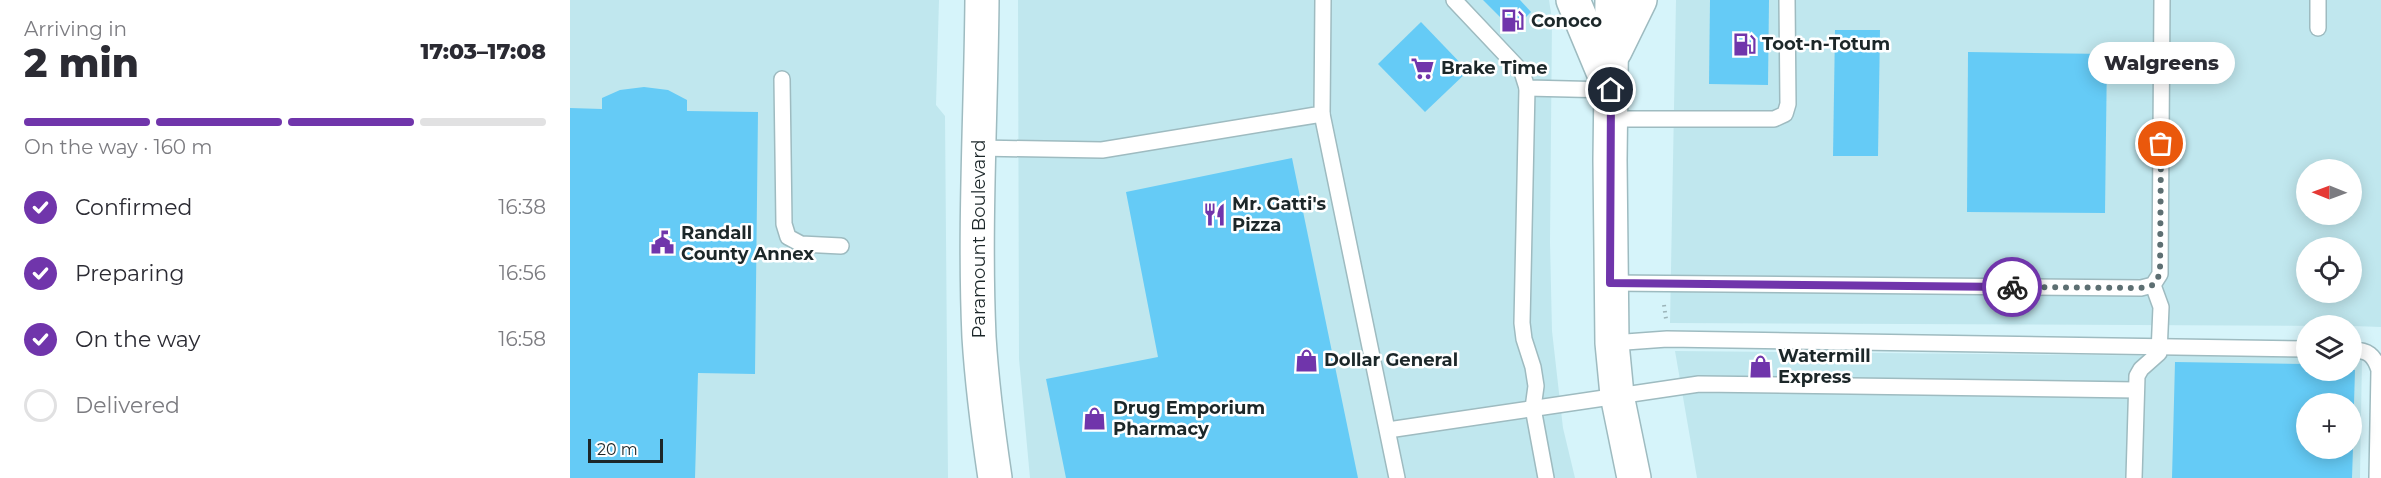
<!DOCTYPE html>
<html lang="en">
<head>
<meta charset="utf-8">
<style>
	:root { --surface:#fff; --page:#f2f2f3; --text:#2b2b33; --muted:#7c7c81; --line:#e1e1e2; --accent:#7035ab }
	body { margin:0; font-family:Montserrat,sans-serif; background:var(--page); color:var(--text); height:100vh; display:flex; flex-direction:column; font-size:22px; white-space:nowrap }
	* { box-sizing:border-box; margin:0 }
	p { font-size:20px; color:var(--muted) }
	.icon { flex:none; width:33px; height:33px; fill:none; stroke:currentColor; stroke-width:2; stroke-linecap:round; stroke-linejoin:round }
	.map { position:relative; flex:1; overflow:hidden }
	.side { display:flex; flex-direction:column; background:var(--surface); width:570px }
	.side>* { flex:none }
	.needle { width:39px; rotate:271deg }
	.fabs { position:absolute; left:1726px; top:159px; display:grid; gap:12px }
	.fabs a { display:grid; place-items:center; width:66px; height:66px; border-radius:50%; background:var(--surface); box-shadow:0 3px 15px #0003; font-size:30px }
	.scale { position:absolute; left:18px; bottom:15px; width:75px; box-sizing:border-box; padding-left:6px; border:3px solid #1c2729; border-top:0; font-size:16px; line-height:21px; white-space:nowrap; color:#1c2729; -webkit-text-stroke:4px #fff; paint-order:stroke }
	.pin { position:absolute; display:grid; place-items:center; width:51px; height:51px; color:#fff; margin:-26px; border:3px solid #fff; border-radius:50%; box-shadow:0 2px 6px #0007 }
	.courier { position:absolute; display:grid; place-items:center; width:60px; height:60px; margin:-30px; border:4px solid #7035ab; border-radius:50%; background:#fff; color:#222; box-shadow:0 2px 8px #0007 }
	.bubble { position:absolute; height:42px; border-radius:21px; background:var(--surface); box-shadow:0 3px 15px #0003; font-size:20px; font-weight:800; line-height:42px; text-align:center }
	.overview em { font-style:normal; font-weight:800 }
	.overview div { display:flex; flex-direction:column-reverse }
	.overview { display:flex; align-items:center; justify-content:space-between; height:102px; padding:0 24px }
	h1 { font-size:39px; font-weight:800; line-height:45px }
	.bar { display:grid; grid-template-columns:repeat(4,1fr); gap:9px 6px; align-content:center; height:72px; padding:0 24px }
	.bar i { height:8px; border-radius:4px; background:var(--line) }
	.bar .selected { background:var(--accent) }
	.bar p { grid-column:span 4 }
	ol { padding:0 24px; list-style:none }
	li { display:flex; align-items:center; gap:18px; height:66px }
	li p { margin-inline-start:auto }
	li .icon { padding:6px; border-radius:50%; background:var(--accent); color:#fff; stroke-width:4 }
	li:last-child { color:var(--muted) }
	li i { width:33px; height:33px; border:3px solid var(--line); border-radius:50% }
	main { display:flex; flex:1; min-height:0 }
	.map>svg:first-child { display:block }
	.built { fill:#c0e7ee; fill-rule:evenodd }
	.building { fill:#65cbf6 }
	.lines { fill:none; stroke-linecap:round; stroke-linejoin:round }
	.service-casing { stroke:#9ebbc0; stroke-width:18 }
	.secondary-casing { stroke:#9ebbc0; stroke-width:36 }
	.path { stroke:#9cb4b9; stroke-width:4; stroke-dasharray:1.5 4.5; stroke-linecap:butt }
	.service { stroke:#fff; stroke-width:15 }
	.secondary { stroke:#fff; stroke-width:33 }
	.done { stroke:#5d6f72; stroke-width:6; stroke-dasharray:0 10.8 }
	.route { stroke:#7035ab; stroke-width:8 }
	.labels { text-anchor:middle; stroke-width:5; stroke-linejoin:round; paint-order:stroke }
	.poi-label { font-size:18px; font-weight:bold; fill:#1c2729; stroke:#fff; text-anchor:start }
	.street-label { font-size:18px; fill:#1c2729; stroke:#fff }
</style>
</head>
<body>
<main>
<section class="side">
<div class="overview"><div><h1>2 min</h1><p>Arriving in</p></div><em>17:03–17:08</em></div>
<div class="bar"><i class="selected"></i><i class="selected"></i><i class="selected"></i><i></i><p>On the way · 160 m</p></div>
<ol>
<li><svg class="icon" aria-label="check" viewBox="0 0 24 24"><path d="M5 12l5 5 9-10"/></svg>Confirmed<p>16:38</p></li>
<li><svg class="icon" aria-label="check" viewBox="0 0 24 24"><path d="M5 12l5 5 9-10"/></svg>Preparing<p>16:56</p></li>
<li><svg class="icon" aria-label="check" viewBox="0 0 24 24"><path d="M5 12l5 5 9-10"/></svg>On the way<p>16:58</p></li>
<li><i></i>Delivered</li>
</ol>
</section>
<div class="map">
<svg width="1811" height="478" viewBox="0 0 1811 478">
	<rect width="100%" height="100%" fill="#d6f4fa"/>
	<g class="built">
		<polygon points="0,0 369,0 366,105 375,116 378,478 0,478"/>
		<polygon points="448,0 979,0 982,19 980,242 982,331 993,428 1005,478 460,478 449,359"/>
		<path d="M1106 0H1811V327L1782 326 1100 323ZM1737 170H1782V214H1737ZM1737 248H1782V292H1737Z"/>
		<path d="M1105 351 1737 357V370H1782V358H1792L1790 478H1127ZM1737 404H1782V448H1737Z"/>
	</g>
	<g class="building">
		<polygon points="913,0 950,0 961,12 943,30"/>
		<polygon points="1140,0 1199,0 1198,85 1139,84"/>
		<polygon points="851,22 898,71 855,112 808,64"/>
		<polygon points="1265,30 1310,30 1308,156 1263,156"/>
		<polygon points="1398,52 1537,54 1535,213 1397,212"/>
		<polygon points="74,87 98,90 117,100 117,111 188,112 185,374 128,373 125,478 0,478 0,108 32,109 32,98 50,90"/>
		<polygon points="722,158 788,478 496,478 476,379 588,357 556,192"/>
		<polygon points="1605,362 1737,364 1737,370 1785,370 1784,404 1737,404 1737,448 1783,448 1782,478 1602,478"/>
	</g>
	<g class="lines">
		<defs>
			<g id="service">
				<polyline points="884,0 952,72 957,88 1041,90"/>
				<polyline points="1748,28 1748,0"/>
				<polyline points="212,79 214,224 218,237 231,244 271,246"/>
				<polyline points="957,88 952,323 954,339 963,367 966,386 963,408 976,478"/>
				<polyline points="752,114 827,478"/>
				<polyline points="1040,119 1204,119 1215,114 1218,104 1217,0"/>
				<polyline points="408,148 532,150 752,114 753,0"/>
				<polyline points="1040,283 1571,288 1583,285 1590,274 1592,0"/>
				<polyline points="1042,343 1097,339 1737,349"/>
				<path d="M1782 350C1798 350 1804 355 1809 370L1807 478"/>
				<polyline points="818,430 1129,384 1566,390"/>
				<polyline points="1564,478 1567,376 1571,369 1589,353 1591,307 1583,285"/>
			</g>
			<g id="secondary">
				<path d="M412 0C411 112 404 225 409 337 412 385 418 431 425 478"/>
				<polyline points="1003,0 1036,79"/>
				<polyline points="1042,0 1040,160 1042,343 1047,395 1064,478"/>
				<polyline points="1045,51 1070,0"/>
			</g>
		</defs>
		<use href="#service" class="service-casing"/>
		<use href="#secondary" class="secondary-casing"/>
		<polyline class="path" points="1094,305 1096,319"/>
		<use href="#service" class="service"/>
		<use href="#secondary" class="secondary"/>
	</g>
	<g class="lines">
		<polyline class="done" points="1442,287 1571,288 1583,285 1590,274 1591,144"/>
		<polyline class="route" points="1041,90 1040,283 1442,287"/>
	</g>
	<defs>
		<symbol id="fuel-bare" viewBox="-9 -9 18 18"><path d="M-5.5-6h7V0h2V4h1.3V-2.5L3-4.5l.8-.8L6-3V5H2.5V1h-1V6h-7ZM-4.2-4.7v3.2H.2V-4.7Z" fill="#7035ab" stroke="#fff" stroke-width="2.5" paint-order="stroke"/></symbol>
		<symbol id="supermarket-bare" viewBox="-9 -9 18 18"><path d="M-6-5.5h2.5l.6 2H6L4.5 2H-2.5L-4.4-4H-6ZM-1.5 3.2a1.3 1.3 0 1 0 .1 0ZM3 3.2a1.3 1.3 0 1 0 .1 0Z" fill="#7035ab" stroke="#fff" stroke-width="2.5" paint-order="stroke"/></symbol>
		<symbol id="restaurant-bare" viewBox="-9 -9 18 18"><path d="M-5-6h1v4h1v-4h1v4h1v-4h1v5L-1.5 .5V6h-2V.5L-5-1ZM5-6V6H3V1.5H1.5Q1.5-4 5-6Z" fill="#7035ab" stroke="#fff" stroke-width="2.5" paint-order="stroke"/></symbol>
		<symbol id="civic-bare" viewBox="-9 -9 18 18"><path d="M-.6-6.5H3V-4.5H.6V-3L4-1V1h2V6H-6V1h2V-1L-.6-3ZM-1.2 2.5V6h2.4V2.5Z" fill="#7035ab" stroke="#fff" stroke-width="2.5" paint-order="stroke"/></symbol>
		<symbol id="shop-bare" viewBox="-9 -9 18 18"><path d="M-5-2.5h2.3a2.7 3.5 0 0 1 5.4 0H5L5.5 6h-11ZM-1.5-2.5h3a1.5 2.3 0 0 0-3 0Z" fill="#7035ab" stroke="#fff" stroke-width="2.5" paint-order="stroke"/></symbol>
	</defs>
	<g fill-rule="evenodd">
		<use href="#fuel-bare" x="926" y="4" width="33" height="33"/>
		<use href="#fuel-bare" x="1158" y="28" width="33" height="33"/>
		<use href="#supermarket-bare" x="836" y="52" width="33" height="33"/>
		<use href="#restaurant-bare" x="628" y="198" width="33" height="33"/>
		<use href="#civic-bare" x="76" y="226" width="33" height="33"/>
		<use href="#shop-bare" x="720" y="344" width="33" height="33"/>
		<use href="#shop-bare" x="1174" y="350" width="33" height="33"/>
		<use href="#shop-bare" x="508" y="402" width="33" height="33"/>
	</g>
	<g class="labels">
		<g class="poi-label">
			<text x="961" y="27">Conoco</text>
			<text x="1192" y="50">Toot-n-Totum</text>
			<text x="871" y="74">Brake Time</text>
			<text x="662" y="210">Mr. Gatti's<tspan x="662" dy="21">Pizza</tspan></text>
			<text x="111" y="239">Randall<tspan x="111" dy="21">County Annex</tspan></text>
			<text x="1208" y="362">Watermill<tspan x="1208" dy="21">Express</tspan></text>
			<text x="754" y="366">Dollar General</text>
			<text x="543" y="414">Drug Emporium<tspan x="543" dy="21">Pharmacy</tspan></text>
		</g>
		<g class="street-label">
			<text transform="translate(409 239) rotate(-90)" y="6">Paramount Boulevard</text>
		</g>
	</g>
</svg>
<div class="fabs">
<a><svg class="needle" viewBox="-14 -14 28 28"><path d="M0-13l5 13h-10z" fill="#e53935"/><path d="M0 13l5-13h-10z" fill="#7c7c81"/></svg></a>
<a><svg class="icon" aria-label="locate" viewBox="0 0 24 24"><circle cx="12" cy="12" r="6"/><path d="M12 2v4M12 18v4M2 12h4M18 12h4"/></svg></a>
<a><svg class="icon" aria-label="layers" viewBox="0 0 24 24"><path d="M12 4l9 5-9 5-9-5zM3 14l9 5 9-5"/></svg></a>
<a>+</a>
</div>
<div class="scale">20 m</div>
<div class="pin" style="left:1591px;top:144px;background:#ea580c"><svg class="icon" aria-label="bag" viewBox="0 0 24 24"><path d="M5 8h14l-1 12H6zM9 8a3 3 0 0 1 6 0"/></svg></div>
<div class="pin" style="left:1041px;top:90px;background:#1f2937"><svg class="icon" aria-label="home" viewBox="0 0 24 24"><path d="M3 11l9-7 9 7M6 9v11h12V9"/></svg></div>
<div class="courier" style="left:1442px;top:287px"><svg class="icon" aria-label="bike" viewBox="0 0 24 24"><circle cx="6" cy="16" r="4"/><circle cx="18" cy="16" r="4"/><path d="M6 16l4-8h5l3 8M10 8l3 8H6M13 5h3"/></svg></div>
<div class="bubble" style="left:1518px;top:42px;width:147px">Walgreens</div>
</div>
</main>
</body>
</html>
